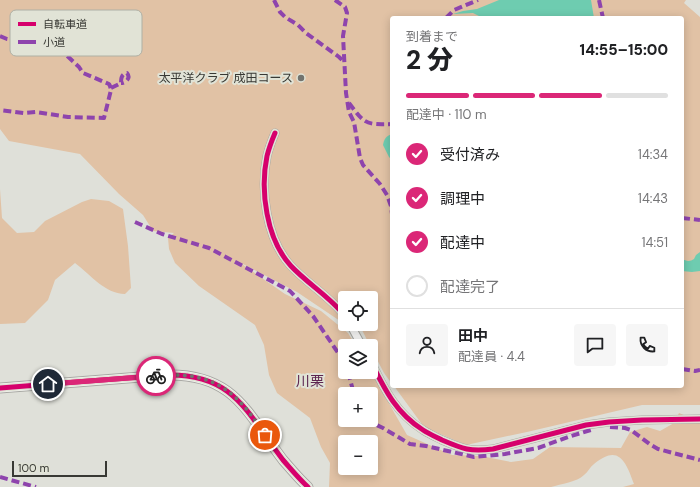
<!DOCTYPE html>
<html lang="ja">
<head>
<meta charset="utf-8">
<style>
	:root { --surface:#fff; --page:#f6f6f6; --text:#202124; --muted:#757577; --line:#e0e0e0; --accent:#db2777 }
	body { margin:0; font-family:"DM Sans","Noto Sans JP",sans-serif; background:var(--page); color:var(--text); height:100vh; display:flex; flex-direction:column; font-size:15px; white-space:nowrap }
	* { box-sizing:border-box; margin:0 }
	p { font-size:13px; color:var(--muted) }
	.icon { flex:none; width:22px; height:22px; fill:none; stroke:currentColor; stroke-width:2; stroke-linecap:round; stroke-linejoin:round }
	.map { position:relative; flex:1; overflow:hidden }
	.drawer { position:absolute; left:390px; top:16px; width:294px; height:372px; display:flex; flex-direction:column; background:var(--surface); border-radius:4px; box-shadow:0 2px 10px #0003 }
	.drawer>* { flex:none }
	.fabs { position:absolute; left:338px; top:291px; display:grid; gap:8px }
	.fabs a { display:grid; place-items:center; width:40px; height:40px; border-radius:4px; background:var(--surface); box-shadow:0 2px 10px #0003; font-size:20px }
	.scale { position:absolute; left:12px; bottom:10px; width:95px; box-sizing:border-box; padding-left:4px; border:2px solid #383934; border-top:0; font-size:11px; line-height:14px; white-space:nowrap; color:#383934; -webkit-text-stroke:3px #e1e3d6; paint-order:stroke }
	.pin { position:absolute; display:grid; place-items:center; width:34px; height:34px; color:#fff; margin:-17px; border:2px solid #fff; border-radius:50%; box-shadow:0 1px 4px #0007 }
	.courier { position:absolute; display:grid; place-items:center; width:40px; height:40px; margin:-20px; border:3px solid #db2777; border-radius:50%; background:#fff; color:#222; box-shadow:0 1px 5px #0007 }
	.overview em { font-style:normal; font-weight:800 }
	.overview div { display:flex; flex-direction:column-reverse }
	.overview { display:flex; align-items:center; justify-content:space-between; height:68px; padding:0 16px }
	h1 { font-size:26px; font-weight:800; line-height:30px }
	.bar { display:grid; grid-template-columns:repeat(4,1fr); gap:6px 4px; align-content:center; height:48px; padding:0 16px }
	.bar i { height:5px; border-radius:3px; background:var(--line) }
	.bar .selected { background:var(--accent) }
	.bar p { grid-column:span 4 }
	.line { display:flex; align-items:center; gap:10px; padding:0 16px; border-top:1px solid var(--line) }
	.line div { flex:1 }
	.round { display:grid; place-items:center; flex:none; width:42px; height:42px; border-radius:4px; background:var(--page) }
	ol { padding:0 16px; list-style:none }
	li { display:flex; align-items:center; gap:12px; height:44px }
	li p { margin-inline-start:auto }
	li .icon { padding:4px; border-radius:50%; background:var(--accent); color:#fff; stroke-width:4 }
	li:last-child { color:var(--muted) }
	li i { width:22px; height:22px; border:2px solid var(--line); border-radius:50% }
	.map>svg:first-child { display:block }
	.green { fill:#e1c2a5; fill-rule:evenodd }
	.water { fill:#6eccb0 }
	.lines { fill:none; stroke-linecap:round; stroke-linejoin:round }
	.minor-casing { stroke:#a9a9a4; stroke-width:9 }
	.tertiary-casing { stroke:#a9a9a4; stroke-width:11 }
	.minor { stroke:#fafaf9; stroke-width:7 }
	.tertiary { stroke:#fafaf9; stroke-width:9 }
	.quiet { stroke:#8e44ad; stroke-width:4; stroke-dasharray:8 4; stroke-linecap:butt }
	.cycleway-casing { stroke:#e1e3d6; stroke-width:8 }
	.cycleway { stroke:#d6006c; stroke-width:5 }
	.done { stroke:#72736e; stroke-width:4; stroke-dasharray:0 7.2 }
	.route { stroke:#db2777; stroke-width:5 }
	.poi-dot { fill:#72736e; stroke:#e1e3d6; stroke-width:1.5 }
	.labels { text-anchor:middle; stroke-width:4; stroke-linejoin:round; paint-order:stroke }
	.poi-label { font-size:12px; fill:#383934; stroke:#e1e3d6; text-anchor:end }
	.quarter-label { font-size:14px; fill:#5d2550; stroke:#e1e3d6 }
	.key { fill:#e1e3d6; stroke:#aeb0a5; stroke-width:1 }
	.key-label { font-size:11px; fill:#383934 }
</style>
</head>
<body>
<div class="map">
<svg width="700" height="487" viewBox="0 0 700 487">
	<rect width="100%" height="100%" fill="#dfe0d9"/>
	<g class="green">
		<path d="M0 0H686L684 3 700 17V405H642L527 432 466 445 424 427 394 386H682V18H392V384L384 373 371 348V346H370L359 324H371V298H345V322L343 323 297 292 239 262 285 294 321 311 348 333 356 346H345V372H371L407 435 452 455 481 456 511 462 533 459 550 447 621 448 630 432 647 427 660 431 674 423 679 413 700 422V487H623L634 484C626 462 619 443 594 464 590 467 588 472 584 475 577 482 561 484 551 487H329L330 463 321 447 310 418 277 393 269 375 264 345 255 325 199 286 175 263 169 249 168 238 174 233 153 231 143 215 119 194 80 154 9 141 0 129ZM345 394H371V420H345ZM345 442H371V468H345Z"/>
		<path d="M0 189 2 218 17 233 34 232 45 221 82 202 91 199 109 201 123 209 128 246 131 288 125 294C105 294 90 274 75 263L55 280 48 300 25 323 0 324Z"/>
	</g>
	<g class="water">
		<polygon points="499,0 591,0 594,18 587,17 584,18 483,18 473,13 453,14 463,11 477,9"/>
		<path d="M392 134V160L389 157 383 145C384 139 386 136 392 134Z"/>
		<path d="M700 252V271L692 272 682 271V259C686 261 690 262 694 259L696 255Z"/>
	</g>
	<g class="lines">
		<defs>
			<g id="minor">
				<path d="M275 133C272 140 269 148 267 156 260 190 266 239 291 266 308 284 330 297 345 316"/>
				<polyline points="350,324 362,346"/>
				<path d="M371 362C385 390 396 413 423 430 429 434 436 437 442 440 463 449 470 452 493 449L586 425 609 422 642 420 700 419"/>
			</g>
			<path id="tertiary" d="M0 388 166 375C234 373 247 413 283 460 291 469 299 479 308 487"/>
		</defs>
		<use href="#minor" class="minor-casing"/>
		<use href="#tertiary" class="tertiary-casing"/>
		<use href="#minor" class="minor"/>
		<use href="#tertiary" class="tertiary"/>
		<g class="quiet">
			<polyline points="274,0 280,12 285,17 298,25 306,33 339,57 344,62"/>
			<polyline points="335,0 345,7 347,13 343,36 346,93 349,112 354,122 360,158 363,165 380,184 387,195 391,206 392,214"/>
			<polyline points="599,0 603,18"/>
			<polyline points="446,18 454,10 478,0"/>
			<polyline points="0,36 7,39 19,41 35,41 50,45 62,51 79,67 83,73 109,84 110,86 111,90 104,118 68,117 36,112 24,113 0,110"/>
			<path d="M111 88 121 83C121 79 121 74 127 73 131 78 126 83 121 83"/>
			<path d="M349 103C365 124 365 125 392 124"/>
			<polyline points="682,218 700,220"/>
			<polyline points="135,222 162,234 209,248 290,291 313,316 345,363"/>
			<polyline points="682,369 695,371 700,370"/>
			<polyline points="348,372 354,394"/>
			<polyline points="366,420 383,428 410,444 426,446 474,457 505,454 538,448 571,436 594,429"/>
			<polyline points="610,427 625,428 631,430 651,445 658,449 700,460"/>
			<polyline points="0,477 36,487"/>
		</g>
		<defs>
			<g id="cycleway">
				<path d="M275 133C272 140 269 148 267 156 260 190 266 239 291 266 308 284 330 297 345 316"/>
				<path d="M371 362C385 390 396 413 423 430 429 434 436 437 442 440 463 449 470 452 493 449L586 425 609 422 642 420 700 419"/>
				<path d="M0 388 166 375C234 373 247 413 283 460 291 469 299 479 308 487"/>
			</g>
		</defs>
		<use href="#cycleway" class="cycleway-casing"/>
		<use href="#cycleway" class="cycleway"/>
	</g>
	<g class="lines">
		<path class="done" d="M156 376C186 373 213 376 236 398 248 409 256 422 265 435"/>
		<polyline class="route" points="48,384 156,376"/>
	</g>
	<circle class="poi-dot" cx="301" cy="78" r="4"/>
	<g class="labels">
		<g class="poi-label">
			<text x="293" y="82">太平洋クラブ 成田コース</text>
		</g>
		<g class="quarter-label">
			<text x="310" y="386">川栗</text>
		</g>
	</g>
	<rect x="10" y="10" width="132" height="46" rx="6" class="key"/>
	<rect x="18" y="22" width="18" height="4" fill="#d6006c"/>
	<rect x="18" y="40" width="18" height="4" fill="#8e44ad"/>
	<g class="key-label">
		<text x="43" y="28">自転車道</text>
		<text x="43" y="46">小道</text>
	</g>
</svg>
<div class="fabs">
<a><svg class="icon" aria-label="locate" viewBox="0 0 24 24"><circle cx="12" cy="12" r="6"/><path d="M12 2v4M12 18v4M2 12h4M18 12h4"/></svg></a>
<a><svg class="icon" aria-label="layers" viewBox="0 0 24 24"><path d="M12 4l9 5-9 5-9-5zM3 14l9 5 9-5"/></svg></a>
<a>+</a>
<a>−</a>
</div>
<div class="scale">100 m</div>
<div class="pin" style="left:265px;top:435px;background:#ea580c"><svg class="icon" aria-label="bag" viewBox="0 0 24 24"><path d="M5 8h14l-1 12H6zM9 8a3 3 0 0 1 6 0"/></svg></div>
<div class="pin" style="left:48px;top:384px;background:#1f2937"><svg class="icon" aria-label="home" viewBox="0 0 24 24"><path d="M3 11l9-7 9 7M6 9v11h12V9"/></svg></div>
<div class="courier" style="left:156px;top:376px"><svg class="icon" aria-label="bike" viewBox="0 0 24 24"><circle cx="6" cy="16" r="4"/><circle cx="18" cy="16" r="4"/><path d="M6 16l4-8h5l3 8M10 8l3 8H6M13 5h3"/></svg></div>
<section class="drawer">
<div class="overview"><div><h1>2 分</h1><p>到着まで</p></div><em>14:55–15:00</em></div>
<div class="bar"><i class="selected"></i><i class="selected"></i><i class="selected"></i><i></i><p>配達中 · 110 m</p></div>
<ol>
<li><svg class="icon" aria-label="check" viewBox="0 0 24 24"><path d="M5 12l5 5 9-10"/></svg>受付済み<p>14:34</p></li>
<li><svg class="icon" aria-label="check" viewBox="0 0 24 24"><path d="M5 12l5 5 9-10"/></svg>調理中<p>14:43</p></li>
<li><svg class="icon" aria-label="check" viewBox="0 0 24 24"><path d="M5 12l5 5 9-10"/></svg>配達中<p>14:51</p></li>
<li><i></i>配達完了</li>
</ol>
<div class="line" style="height:72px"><a class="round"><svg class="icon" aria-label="person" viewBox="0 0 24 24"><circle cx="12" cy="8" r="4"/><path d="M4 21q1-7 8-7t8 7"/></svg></a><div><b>田中</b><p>配達員 · 4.4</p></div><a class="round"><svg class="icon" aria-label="chat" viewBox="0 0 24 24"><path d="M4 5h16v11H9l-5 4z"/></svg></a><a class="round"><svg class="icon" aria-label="phone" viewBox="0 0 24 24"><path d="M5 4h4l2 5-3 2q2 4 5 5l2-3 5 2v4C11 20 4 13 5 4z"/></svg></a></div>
</section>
</div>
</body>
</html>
